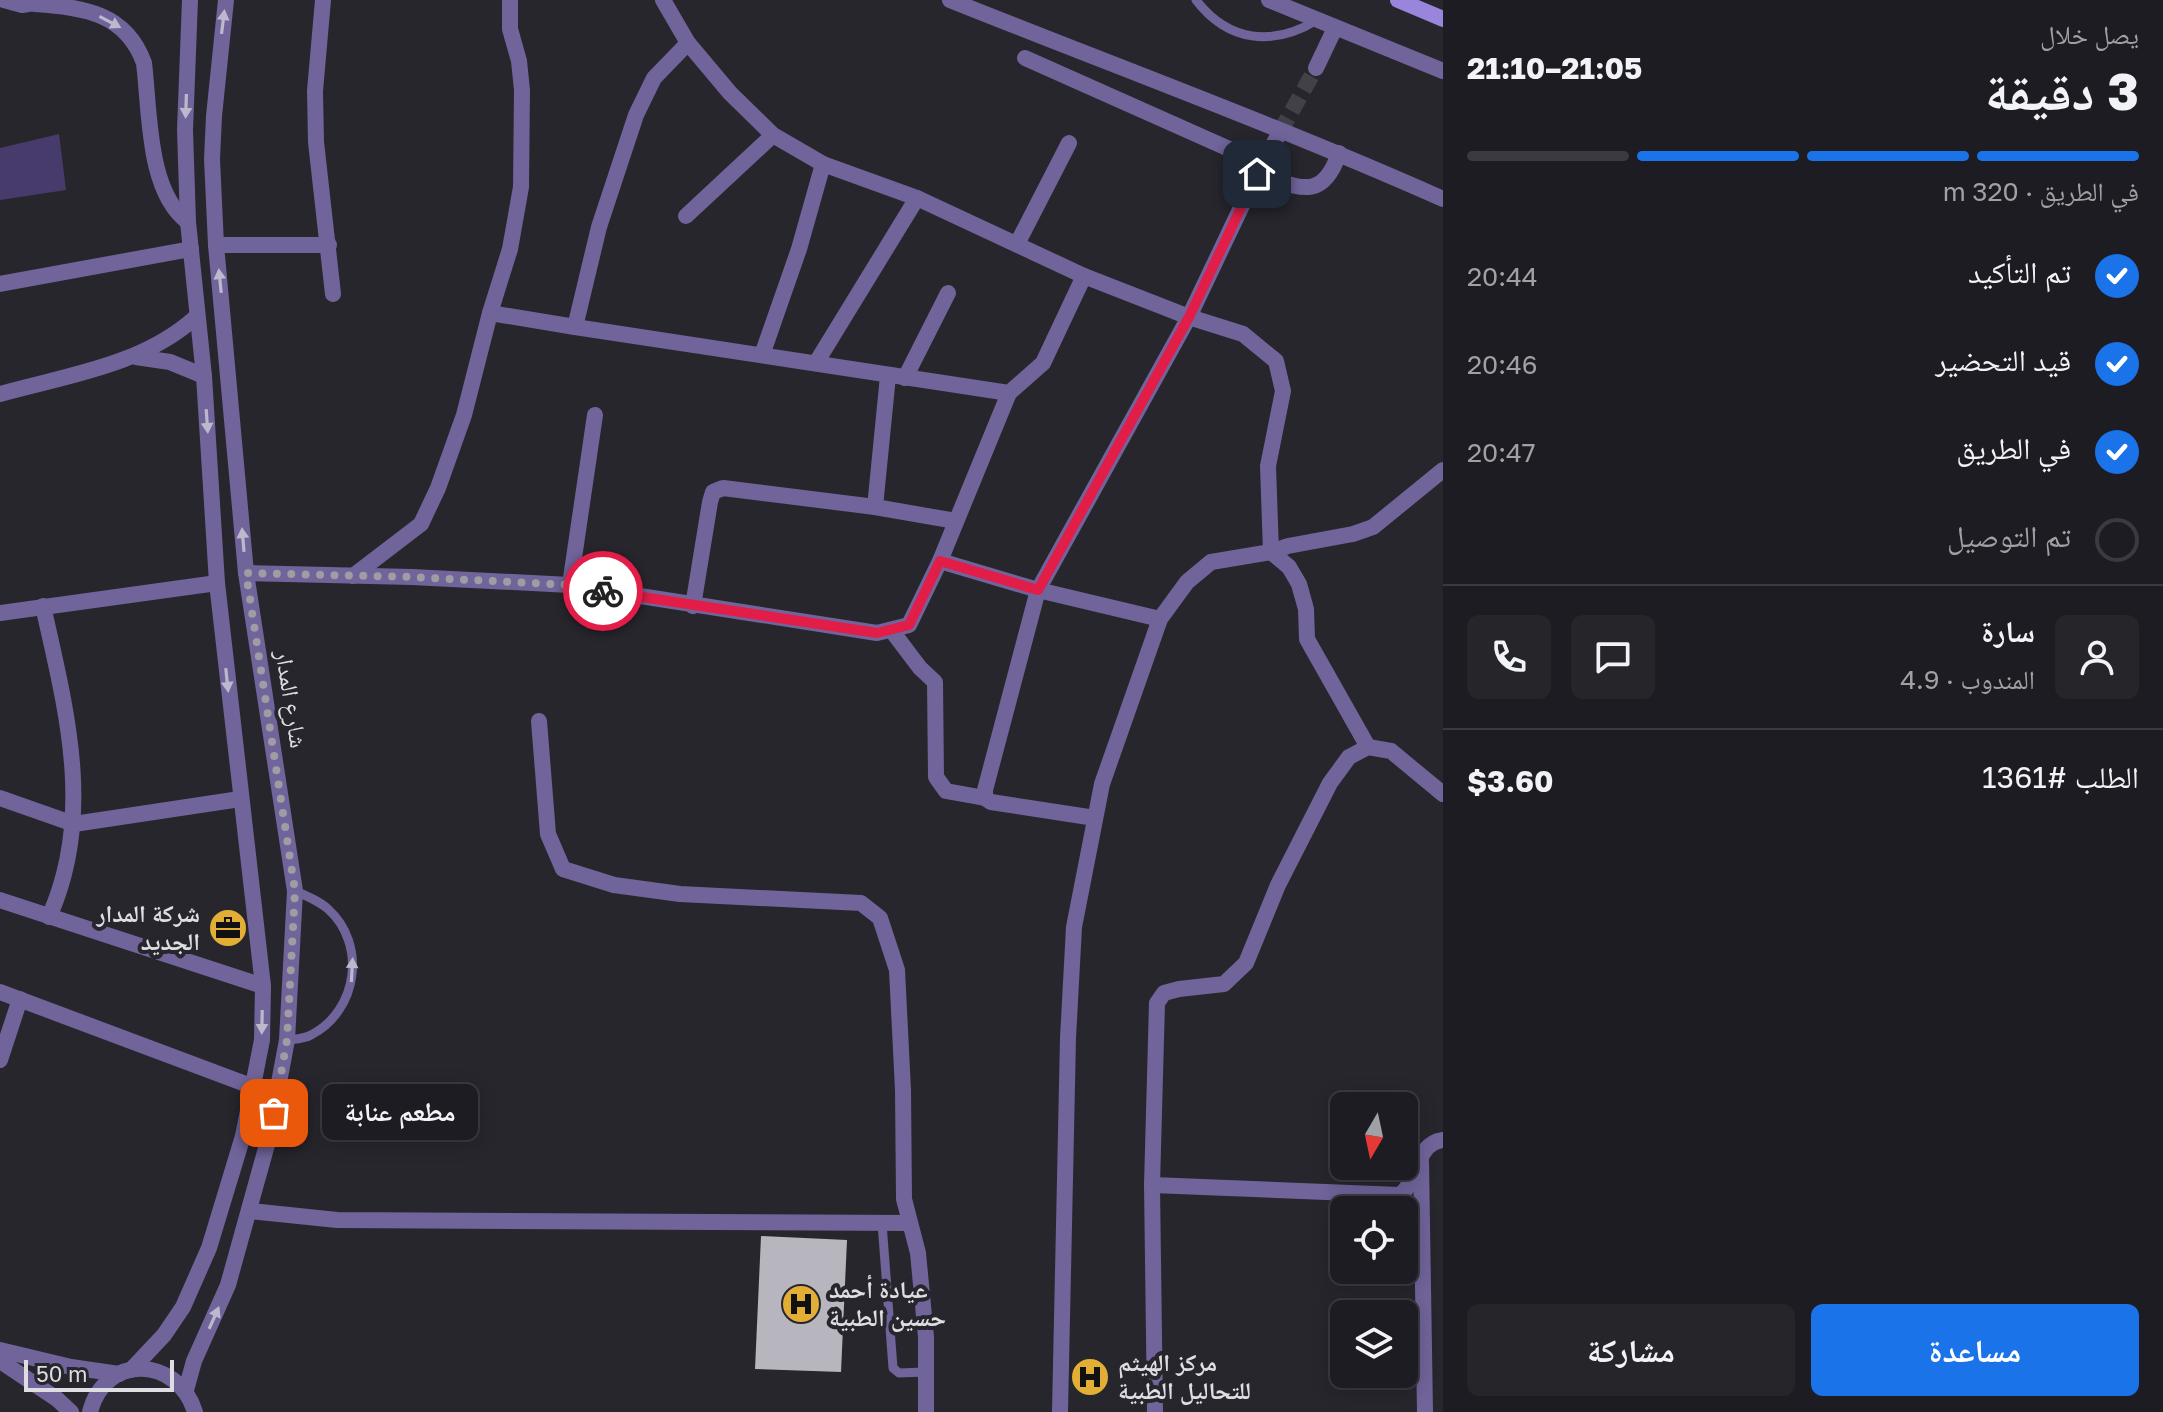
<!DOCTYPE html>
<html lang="ar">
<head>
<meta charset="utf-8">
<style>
	:root { --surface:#1d1c22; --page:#25252a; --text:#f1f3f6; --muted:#a0a1a5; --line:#3b3a40; --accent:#1a73e8 }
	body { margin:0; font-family:"Golos Text","Noto Naskh Arabic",sans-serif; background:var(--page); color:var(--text); direction:rtl; height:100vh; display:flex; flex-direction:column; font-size:30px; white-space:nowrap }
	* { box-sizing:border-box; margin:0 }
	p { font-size:26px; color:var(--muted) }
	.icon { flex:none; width:44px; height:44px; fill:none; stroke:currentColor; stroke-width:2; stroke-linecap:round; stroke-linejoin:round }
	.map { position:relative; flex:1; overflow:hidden; direction:ltr }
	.details { display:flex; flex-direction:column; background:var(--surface); width:720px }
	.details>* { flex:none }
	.needle { width:52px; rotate:189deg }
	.buttons { position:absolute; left:1330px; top:1092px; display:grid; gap:16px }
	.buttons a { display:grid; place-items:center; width:88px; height:88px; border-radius:12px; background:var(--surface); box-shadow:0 4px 20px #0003,0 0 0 2px var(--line); font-size:40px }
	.scale { position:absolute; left:24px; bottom:20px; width:150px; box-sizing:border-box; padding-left:8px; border:4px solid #dedde2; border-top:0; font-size:22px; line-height:28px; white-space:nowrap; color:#dedde2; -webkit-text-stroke:6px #27262d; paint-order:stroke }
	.pin { position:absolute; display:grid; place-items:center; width:68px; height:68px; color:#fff; margin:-34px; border-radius:16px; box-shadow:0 4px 12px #0006 }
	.courier { position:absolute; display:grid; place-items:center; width:80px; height:80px; margin:-40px; border:6px solid #e11d48; border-radius:50%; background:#fff; color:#222; box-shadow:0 2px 10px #0007 }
	.bubble { position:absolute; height:56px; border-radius:12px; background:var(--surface); box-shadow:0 4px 20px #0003,0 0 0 2px var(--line); font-size:26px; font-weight:700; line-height:56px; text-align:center; direction:rtl }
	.headline em { font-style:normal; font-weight:700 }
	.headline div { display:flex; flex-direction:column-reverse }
	.headline { display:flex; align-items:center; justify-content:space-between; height:136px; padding:0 24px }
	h1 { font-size:52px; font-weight:700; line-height:60px }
	.bar { display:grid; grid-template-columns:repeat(4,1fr); gap:12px 8px; align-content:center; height:96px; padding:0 24px }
	.bar i { height:10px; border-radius:6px; background:var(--line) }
	.bar .on { background:var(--accent) }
	.bar p { grid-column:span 4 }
	.line { display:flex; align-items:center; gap:20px; padding:0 24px; border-top:2px solid var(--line) }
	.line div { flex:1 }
	.round { display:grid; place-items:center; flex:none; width:84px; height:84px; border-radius:12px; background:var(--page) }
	ol { padding:0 24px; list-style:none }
	li { display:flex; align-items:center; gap:24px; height:88px }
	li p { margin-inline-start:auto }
	li .icon { padding:8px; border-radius:50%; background:var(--accent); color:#fff; stroke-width:4 }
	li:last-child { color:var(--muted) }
	li i { width:44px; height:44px; border:4px solid var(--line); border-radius:50% }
	.button { display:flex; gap:16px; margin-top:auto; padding:16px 24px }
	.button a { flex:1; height:92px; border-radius:12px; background:var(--accent); color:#fff; font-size:32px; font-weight:700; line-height:92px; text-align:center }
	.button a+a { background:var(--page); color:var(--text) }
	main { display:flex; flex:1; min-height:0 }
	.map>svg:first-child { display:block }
	.green { fill:#473b6c }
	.building { fill:#b7b5be }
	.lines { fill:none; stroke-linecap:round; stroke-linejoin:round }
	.minor-tunnel { stroke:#424148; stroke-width:16; stroke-dasharray:16 8; stroke-linecap:butt }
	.service { stroke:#70649a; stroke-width:9 }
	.minor { stroke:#70649a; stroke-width:16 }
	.tertiary { stroke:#70649a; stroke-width:16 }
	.secondary { stroke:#9986dc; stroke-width:16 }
	.oneway { fill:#bdb9cc }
	.done { stroke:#9e9da3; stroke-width:8; stroke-dasharray:0 14.4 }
	.route { stroke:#e11d48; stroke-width:10 }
	.labels { text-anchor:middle; stroke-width:8; stroke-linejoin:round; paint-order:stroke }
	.street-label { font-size:24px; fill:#dedde2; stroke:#27262d }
	.poi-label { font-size:24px; font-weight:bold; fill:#dedde2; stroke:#27262d; text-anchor:start }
</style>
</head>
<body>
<main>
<section class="details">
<div class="headline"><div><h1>3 دقيقة</h1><p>يصل خلال</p></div><em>21:05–21:10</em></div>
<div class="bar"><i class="on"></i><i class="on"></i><i class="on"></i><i></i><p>في الطريق · 320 m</p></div>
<ol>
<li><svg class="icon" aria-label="check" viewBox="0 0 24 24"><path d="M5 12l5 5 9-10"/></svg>تم التأكيد<p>20:44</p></li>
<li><svg class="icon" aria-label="check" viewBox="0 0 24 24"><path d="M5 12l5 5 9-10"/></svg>قيد التحضير<p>20:46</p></li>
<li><svg class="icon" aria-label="check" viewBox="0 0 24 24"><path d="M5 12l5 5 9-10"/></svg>في الطريق<p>20:47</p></li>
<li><i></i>تم التوصيل</li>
</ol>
<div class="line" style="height:144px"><a class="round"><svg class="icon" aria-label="person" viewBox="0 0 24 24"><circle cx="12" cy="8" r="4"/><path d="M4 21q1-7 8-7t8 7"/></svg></a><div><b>سارة</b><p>المندوب · 4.9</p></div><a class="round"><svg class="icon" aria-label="chat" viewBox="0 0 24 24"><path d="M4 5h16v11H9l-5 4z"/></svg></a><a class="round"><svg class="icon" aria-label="phone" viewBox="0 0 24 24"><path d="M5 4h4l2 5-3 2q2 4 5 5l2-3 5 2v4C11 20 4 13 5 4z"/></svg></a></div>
<div class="line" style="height:104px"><div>الطلب #1361</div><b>$3.60</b></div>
<div class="button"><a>مساعدة</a><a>مشاركة</a></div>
</section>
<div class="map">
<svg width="1443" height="1412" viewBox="0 0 1443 1412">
	<rect width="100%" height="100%" fill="#27262d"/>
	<polygon class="green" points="59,134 66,190 0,200 0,148"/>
	<polygon class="building" points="761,1236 847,1240 841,1372 755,1369"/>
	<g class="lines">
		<polyline class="minor-tunnel" points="1280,132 1316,68"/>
		<g class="service">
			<path d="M1196 0C1228 42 1273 47 1317 20"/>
			<path d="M287 1040C295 1039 304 1039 311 1035 358 1011 367 944 328 909 319 901 307 896 295 891"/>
			<polyline points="882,1223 893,1368 899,1373 924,1372"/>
		</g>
		<g class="minor">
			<polyline points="323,0 315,91 316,142 333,294"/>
			<polyline points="663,0 688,43 730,93 773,135 823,164 917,198 1084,276 1189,317 1243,334 1276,361 1283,391 1268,466 1271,552 1289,567 1299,584 1306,609 1307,639 1368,747"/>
			<path d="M950 0C1115 66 1281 127 1443 199"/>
			<polyline points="1269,0 1443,71"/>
			<polyline points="1025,58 1263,164"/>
			<polyline points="1316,68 1335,28"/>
			<path d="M1257 174C1297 186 1322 204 1339 153"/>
			<polyline points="686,216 773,135"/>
			<polyline points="1017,244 1069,143"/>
			<polyline points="216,245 329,245"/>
			<polyline points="0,284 191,249"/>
			<polyline points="490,313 575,327 599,227 636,115 654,78 688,43"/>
			<polyline points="575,327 1009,393 1043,363 1084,276"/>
			<polyline points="762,355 799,249 823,164"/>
			<polyline points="136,357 170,362 204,376"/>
			<polyline points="816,363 917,198"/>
			<polyline points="905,378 948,293"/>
			<path d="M0 394C68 375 144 365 197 316"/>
			<polyline points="875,507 888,376"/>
			<polyline points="940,561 1038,590 1160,619"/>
			<polyline points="246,573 412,577 570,585 877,633 909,625 940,561 1009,393"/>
			<polyline points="353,576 421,524 438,488 464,415 490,313 510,249 521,187 522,90 519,61 510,29 510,0"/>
			<polyline points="570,585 595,415"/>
			<path d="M43 606C66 709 95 815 49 917"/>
			<polyline points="693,606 710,502 713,492 723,488 875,507 956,521"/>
			<polyline points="0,613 217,583"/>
			<polyline points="892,631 920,668 935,682 936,777 946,791 985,798"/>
			<polyline points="539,721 548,834 563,869 614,885 680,894 861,903 880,918 897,970 903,1090 904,1199 918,1253 926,1337 926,1412"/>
			<polyline points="0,798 74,824 240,799"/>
			<polyline points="1095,818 991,802 985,798 985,790 1038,590 1189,317 1257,174 1280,132"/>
			<polyline points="0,900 263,986"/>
			<polyline points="0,992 251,1086"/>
			<polyline points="0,1060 20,999"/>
			<polyline points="1421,1162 1425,1412"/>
			<path d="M1152 1185 1400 1195C1419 1181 1414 1144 1443 1140"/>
			<polyline points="250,1211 337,1220 909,1223"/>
			<polyline points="0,1350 71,1367 119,1374"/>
			<polyline points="0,1361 57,1399 71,1412"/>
			<polyline points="1060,1412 1068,1038 1074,927 1102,784 1160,619 1187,582 1211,562 1271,552 1288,546 1353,534 1373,527 1443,470"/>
			<polyline points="1155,1412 1152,1185 1157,1003 1164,993 1179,989 1224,984 1246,963 1278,885 1330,783 1349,757 1368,747 1391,751 1443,794"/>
		</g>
		<g class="tertiary">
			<polyline points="4,0 22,5 45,1"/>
			<path d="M35 4C83 7 126 13 144 63 150 111 147 192 188 222"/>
			<polyline points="131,1370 164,1335 183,1307 209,1248 243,1136 262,1040 263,986 217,583 204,376 188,222 185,130 190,0"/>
			<polyline points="186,1390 194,1361 228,1285 268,1141 287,1040 295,891 246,573 216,245 212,159 214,116 226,0"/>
			<path d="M90 1412C105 1353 178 1356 195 1412"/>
		</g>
		<polyline class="secondary" points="1398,0 1443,19"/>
	</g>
	<defs><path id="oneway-solid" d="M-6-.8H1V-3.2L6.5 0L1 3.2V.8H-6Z" transform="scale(2)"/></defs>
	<g class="oneway">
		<use href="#oneway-solid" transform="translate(110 22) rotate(28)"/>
		<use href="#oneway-solid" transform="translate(223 22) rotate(-83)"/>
		<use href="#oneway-solid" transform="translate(186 106) rotate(92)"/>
		<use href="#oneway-solid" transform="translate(220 281) rotate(-96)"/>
		<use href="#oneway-solid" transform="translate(207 421) rotate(86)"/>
		<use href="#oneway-solid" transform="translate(243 540) rotate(-95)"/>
		<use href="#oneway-solid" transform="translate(227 680) rotate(84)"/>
		<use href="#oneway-solid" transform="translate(352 970) rotate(-87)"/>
		<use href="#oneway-solid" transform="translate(262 1022) rotate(91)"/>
		<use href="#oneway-solid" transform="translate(214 1318) rotate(-66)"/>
	</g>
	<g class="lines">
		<polyline class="done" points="274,1113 287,1040 295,891 246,573 412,577 570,585 603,591"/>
		<polyline class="route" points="603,591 877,633 909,625 940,561 1038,590 1189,317 1257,174"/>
	</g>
	<defs>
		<symbol id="office-disc" viewBox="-11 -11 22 22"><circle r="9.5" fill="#e3ae35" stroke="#27262d"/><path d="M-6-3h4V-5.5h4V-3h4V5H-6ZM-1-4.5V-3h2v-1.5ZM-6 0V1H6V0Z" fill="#111"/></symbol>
		<symbol id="hospital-disc" viewBox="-11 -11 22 22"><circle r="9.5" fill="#e3ae35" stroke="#27262d"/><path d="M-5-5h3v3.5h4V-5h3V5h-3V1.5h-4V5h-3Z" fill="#111"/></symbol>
	</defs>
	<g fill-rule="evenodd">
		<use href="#office-disc" x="206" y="906" width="44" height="44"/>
		<use href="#hospital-disc" x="779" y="1282" width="44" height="44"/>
		<use href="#hospital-disc" x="1068" y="1355" width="44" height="44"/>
	</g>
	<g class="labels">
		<g class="street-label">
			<text transform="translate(291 699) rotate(81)" y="8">شارع المدار</text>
		</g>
		<g class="poi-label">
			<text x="200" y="922" text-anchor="end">شركة المدار<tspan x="200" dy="28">الجديد</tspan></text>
			<text x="829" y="1298">عيادة أحمد<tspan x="829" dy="28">حسين الطبية</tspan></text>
			<text x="1118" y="1371">مركز الهيثم<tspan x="1118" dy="28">للتحاليل الطبية</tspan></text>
		</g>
	</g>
</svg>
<div class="buttons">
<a><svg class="needle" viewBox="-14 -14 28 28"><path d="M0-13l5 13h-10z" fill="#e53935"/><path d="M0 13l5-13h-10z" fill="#a0a1a5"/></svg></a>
<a><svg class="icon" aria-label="locate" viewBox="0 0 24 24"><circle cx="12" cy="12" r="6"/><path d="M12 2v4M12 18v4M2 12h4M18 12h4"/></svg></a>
<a><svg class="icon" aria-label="layers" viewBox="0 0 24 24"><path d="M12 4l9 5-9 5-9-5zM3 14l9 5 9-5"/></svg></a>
</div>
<div class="scale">50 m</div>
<div class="pin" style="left:274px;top:1113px;background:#ea580c"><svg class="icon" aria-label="bag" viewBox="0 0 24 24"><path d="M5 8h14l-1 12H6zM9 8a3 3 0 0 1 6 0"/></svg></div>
<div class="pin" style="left:1257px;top:174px;background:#1f2937"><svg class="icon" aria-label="home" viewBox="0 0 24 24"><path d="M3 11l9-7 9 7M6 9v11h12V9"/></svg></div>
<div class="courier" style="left:603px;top:591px"><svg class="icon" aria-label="bike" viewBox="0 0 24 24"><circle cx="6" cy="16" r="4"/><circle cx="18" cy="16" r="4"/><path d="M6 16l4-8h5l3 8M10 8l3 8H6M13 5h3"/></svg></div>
<div class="bubble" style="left:322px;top:1084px;width:156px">مطعم عنابة</div>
</div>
</main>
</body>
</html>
